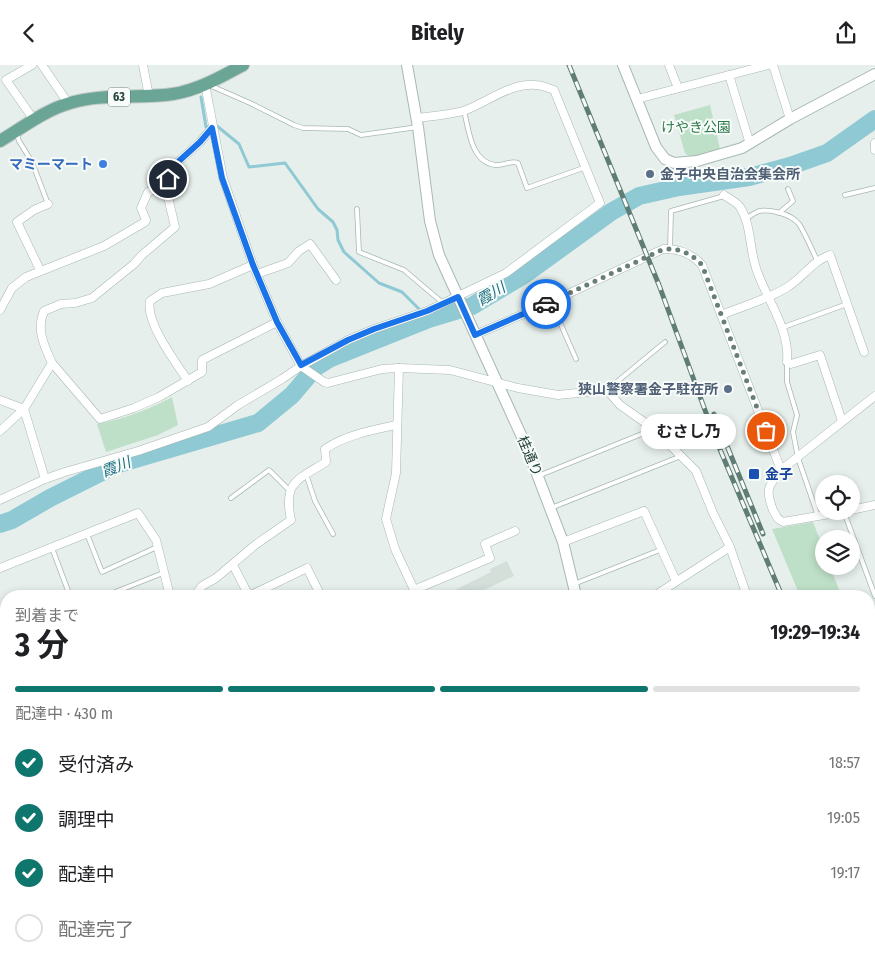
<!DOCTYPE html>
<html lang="ja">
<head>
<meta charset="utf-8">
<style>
	:root { --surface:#fff; --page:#f6f6f6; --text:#202124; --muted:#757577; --line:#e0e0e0; --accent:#0f766e }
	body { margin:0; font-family:"Fira Sans Condensed","Noto Sans JP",sans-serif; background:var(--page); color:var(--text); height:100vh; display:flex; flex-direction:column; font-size:19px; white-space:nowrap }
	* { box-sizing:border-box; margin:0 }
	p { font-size:16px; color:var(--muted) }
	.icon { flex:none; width:28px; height:28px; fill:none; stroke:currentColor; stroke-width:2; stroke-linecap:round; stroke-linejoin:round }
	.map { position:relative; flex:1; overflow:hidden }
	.side { position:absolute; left:0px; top:525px; width:875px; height:376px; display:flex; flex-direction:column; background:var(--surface); border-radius:20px 20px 0 0; box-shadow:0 2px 8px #0003 }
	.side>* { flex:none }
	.tools { position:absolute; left:815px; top:410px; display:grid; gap:10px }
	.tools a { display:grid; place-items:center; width:45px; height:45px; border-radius:50%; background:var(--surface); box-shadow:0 2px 8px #0003; font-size:25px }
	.pin { position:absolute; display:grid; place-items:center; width:42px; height:42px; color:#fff; margin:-21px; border:2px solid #fff; border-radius:50%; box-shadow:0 1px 5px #0007 }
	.courier { position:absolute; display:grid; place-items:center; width:50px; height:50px; margin:-25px; border:4px solid #1a73e8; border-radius:50%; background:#fff; color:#222; box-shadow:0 1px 6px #0007 }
	.bubble { position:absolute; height:35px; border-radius:18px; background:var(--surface); box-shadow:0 2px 8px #0003; font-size:16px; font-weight:700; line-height:35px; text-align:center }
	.head em { font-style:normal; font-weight:700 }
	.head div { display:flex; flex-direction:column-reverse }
	.head { display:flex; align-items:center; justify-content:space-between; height:85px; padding:0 15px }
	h1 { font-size:32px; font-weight:700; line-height:38px }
	.bar { display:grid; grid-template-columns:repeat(4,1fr); gap:8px 5px; align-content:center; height:60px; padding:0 15px }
	.bar i { height:6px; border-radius:4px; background:var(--line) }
	.bar .on { background:var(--accent) }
	.bar p { grid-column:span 4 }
	ol { padding:0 15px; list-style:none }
	li { display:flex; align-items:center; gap:15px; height:55px }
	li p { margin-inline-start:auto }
	li .icon { padding:5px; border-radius:50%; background:var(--accent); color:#fff; stroke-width:4 }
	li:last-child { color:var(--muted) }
	li i { width:28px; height:28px; border:2px solid var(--line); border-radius:50% }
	header { display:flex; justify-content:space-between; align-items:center; height:65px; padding:0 15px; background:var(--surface); font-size:22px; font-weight:700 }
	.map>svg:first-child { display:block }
	.built { fill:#d4dfda }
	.green { fill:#bfe0c8 }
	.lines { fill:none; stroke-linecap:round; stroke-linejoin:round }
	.stream { stroke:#8ec9d4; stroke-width:3 }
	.river { stroke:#8ec9d4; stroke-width:18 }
	.service-casing { stroke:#a8b8b2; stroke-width:5.5 }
	.minor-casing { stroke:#a8b8b2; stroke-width:9 }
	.tertiary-casing { stroke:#a8b8b2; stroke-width:12 }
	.primary-casing { stroke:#c2cac8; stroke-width:14 }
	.service { stroke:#fff; stroke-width:4 }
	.minor { stroke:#fff; stroke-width:8 }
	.tertiary { stroke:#fff; stroke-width:10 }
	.primary { stroke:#6aa596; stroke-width:12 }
	.rail-casing { stroke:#5f7d75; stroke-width:5 }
	.rail { stroke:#f7fbf9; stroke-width:3; stroke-dasharray:9; stroke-linecap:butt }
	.done { stroke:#687f78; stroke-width:5; stroke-dasharray:0 9 }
	.route { stroke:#1a73e8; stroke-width:6 }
	.shop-dot { fill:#3f7fe0; stroke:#f7fbf9; stroke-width:2 }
	.service-dot { fill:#5c6f8a; stroke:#f7fbf9; stroke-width:2 }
	.transit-dot { fill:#1a4fb4; stroke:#f7fbf9; stroke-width:2 }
	.labels { text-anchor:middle; stroke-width:4; stroke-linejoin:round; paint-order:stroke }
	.shield { fill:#f7fbf9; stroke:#637a73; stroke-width:1 }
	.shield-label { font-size:12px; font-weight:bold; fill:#24423a }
	.park-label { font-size:14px; fill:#2d7a4b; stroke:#f7fbf9 }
	.shop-label { font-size:14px; font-weight:bold; fill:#366cbe; stroke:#f7fbf9; text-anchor:end }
	.service-label { font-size:14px; font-weight:bold; fill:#4e5e75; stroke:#f7fbf9; text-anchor:start }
	.street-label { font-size:14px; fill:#24423a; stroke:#f7fbf9 }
	.transit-label { font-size:14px; font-weight:bold; fill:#164399; stroke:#f7fbf9; text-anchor:start }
	.water-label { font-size:15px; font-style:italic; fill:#1c6f80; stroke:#f7fbf9 }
</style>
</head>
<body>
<header><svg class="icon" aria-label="back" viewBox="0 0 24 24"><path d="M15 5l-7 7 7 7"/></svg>Bitely<svg class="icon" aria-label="share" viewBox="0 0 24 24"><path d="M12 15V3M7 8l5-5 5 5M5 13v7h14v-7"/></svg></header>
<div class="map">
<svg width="875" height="901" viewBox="0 0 875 901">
	<rect width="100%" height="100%" fill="#e6efeb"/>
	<polygon class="built" points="507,496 514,511 471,531 443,531 491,507 490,504"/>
	<g class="green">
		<polygon points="710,40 720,84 691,93 685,88 674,50"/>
		<path d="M172 332 178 360 158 370 106 387 97 359C123 354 148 345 172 332Z"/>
		<polygon points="813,457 824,485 824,501 830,501 839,525 823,531 800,531 772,464"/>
	</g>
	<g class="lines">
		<g class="stream">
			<polyline points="201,32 206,62 217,61 239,79 249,102 285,98 318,144 333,157 337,165 338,175 344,187 379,218 402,227 429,254"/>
			<polyline points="869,567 875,564"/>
			<polyline points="336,901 340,895"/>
		</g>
		<polyline class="river" points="0,459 12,455 50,433 118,399 258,358 292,330 315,303 329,294 429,254 472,241 524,210 611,147 639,131 679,122 749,112 790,101 827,88 875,54"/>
		<defs>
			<g id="service">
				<polyline points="209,20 250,38 294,60 303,63 348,64 361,70 418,62"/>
				<path d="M464 46C469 65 471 97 495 100 503 101 511 95 518 98L527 123 586 102"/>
				<polyline points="17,69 19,76 32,97 48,139"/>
				<polyline points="845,130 875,123"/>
				<polyline points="357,144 359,187 404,205 443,238"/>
				<polyline points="779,148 793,136 788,124"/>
				<path d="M745 154C749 152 754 148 759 146 771 144 791 149 799 159 806 170 811 183 817 195"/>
				<polyline points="670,184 671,146 724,131"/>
				<polyline points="551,237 576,294"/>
				<polyline points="781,263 847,239"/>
				<polyline points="787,297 787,317 797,350 793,367 798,393 818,451"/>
				<polyline points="607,325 665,277"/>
				<polyline points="306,409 315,436 333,469"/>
				<polyline points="538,411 654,364"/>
				<polyline points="231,433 269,405 290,426"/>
				<polyline points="551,443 681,391"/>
				<polyline points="844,447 875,531"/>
				<polyline points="87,469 102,507 157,482"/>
				<polyline points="52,483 70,531"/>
				<polyline points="574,519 660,485"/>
				<polyline points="354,528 355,531"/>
				<polyline points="105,531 163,508"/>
			</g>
			<g id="minor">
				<polyline points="32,0 6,15 34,55"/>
				<polyline points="42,0 68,38"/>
				<polyline points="143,0 149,31"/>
				<polyline points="669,0 678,23"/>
				<polyline points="773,0 790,54"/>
				<polyline points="729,10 750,79"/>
				<polyline points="205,19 223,113 253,200 277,257 301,301 324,317 328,318 382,304 399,303 450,305 518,323 558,330 607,325 620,340 654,364 696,406 713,448 730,482 747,531"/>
				<polyline points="637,34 768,0"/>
				<polyline points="875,78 875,85"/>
				<path d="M724 130C729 134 737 137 740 142 752 161 749 185 757 206 767 235 790 264 787 297L791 299 820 290 842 356"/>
				<polyline points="40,205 17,157 34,145 48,139"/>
				<polyline points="257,209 288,198 299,186 310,179 336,215"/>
				<polyline points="0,245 12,223 26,212 104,181 145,157 146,155 141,143 148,127 153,125 168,124"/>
				<path d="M721 250C743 241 766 235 786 223 804 212 811 197 830 190L864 287"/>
				<path d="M475 270 551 237 663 184C679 183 691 188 702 200L781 405"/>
				<polyline points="52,298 100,354 134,343 159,332 202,307 202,295 277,257"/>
				<polyline points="399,303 396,408 386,454 395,484 417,531"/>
				<path d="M188 316C176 298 145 257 150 236L162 228 209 219 253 200"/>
				<path d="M0 335 24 344 52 298C44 280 36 265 44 246L61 239 75 238 92 233 134 199 142 190 175 162 168 132V114L179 96 200 77 212 63"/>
				<polyline points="0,366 24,344 45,414"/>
				<path d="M0 435 45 414 65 407 138 386 208 362 238 340 282 314 301 301 348 275 374 264 427 246 506 208 600 138 554 25C548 23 542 20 536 20 510 18 489 36 466 45 451 50 432 51 416 53"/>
				<polyline points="851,445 875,440"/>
				<path d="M847 446 783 457C777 454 776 451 773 445 765 425 768 421 781 405L875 331"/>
				<polyline points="563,477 644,446 676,516"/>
				<polyline points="233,500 249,531 307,503 321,531"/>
				<polyline points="0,503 138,448 156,475 170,531"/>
				<polyline points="414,525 490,493 485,479 515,466"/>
				<path d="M196 531V529L202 521 216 513 255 480 291 455C283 417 297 415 326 397L325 384C346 370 372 365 396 360"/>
				<polyline points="654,531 730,482"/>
				<polyline points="869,658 875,667"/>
				<polyline points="535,895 537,901"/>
			</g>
			<g id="tertiary">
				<polyline points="407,0 418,62 430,156 439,190 527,383 563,477 576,531"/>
				<polyline points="623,0 656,82 665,94 674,98 697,96 742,83 790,54 875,9"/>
				<polyline points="748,895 750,901"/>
			</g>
			<path id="primary" d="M0 76C22 63 45 45 70 38 103 28 139 34 173 29 198 25 221 12 243 0"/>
		</defs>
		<use href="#service" class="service-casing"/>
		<use href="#minor" class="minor-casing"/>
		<use href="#tertiary" class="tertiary-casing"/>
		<use href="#primary" class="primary-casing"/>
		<use href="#service" class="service"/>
		<use href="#minor" class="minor"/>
		<use href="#tertiary" class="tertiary"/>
		<use href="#primary" class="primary"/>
		<defs>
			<g id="rail">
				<polyline points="569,0 659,220 716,375 782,531"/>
				<polyline points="714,349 763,469"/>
				<polyline points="869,736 875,752"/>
			</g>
		</defs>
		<use href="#rail" class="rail-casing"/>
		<use href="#rail" class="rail"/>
	</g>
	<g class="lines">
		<path class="done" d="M546 239 664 184C679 183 691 188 702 200L766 366"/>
		<polyline class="route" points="168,114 179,96 200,77 212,63 222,113 253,200 277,257 301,300 348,275 374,264 427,246 458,232 475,270 546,239"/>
	</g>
	<circle class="shop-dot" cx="103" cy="99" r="5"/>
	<g class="service-dot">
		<circle cx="650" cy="109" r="5"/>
		<circle cx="728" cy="324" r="5"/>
	</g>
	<rect class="transit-dot" x="748" y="403" width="12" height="12" rx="2.5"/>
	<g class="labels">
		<rect class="shield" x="108" y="22.5" width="22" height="19" rx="4"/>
		<g class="shield-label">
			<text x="119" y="36">63</text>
		</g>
		<g class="park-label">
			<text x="696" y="67">けやき公園</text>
		</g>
		<g class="shop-label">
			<text x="93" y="104">マミーマート</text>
		</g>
		<g class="service-label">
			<text x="660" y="114">金子中央自治会集会所</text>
			<text x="718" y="329" text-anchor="end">狭山警察署金子駐在所</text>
		</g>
		<g class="street-label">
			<text transform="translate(530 391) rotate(67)" y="5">桂通り</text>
		</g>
		<g class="transit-label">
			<text x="765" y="414">金子</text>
		</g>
		<g class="water-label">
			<text transform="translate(491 229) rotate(-31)" y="5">霞川</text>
			<text transform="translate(116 402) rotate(-22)" y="5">霞川</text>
		</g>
	</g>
</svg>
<div class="tools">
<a><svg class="icon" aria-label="locate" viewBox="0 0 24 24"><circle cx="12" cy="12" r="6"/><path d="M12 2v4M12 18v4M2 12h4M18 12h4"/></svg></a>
<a><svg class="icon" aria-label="layers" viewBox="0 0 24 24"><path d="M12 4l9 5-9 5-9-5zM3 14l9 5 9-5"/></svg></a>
</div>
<div class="pin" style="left:766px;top:366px;background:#ea580c"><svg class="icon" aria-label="bag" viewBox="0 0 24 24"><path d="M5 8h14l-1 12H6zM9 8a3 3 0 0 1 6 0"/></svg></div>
<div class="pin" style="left:168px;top:114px;background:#1f2937"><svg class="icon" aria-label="home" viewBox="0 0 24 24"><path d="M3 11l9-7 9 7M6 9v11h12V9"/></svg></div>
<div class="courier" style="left:546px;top:239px"><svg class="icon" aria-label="car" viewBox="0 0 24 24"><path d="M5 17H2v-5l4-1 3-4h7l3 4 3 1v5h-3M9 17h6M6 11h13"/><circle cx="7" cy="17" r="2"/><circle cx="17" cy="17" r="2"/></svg></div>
<div class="bubble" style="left:641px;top:349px;width:95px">むさし乃</div>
<section class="side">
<div class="head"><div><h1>3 分</h1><p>到着まで</p></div><em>19:29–19:34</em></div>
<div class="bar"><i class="on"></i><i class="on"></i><i class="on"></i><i></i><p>配達中 · 430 m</p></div>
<ol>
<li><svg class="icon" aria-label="check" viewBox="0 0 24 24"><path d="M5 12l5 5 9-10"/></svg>受付済み<p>18:57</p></li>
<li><svg class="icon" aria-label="check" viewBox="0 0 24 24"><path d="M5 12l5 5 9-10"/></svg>調理中<p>19:05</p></li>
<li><svg class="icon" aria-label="check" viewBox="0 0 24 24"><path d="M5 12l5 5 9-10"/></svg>配達中<p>19:17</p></li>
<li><i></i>配達完了</li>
</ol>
</section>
</div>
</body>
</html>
